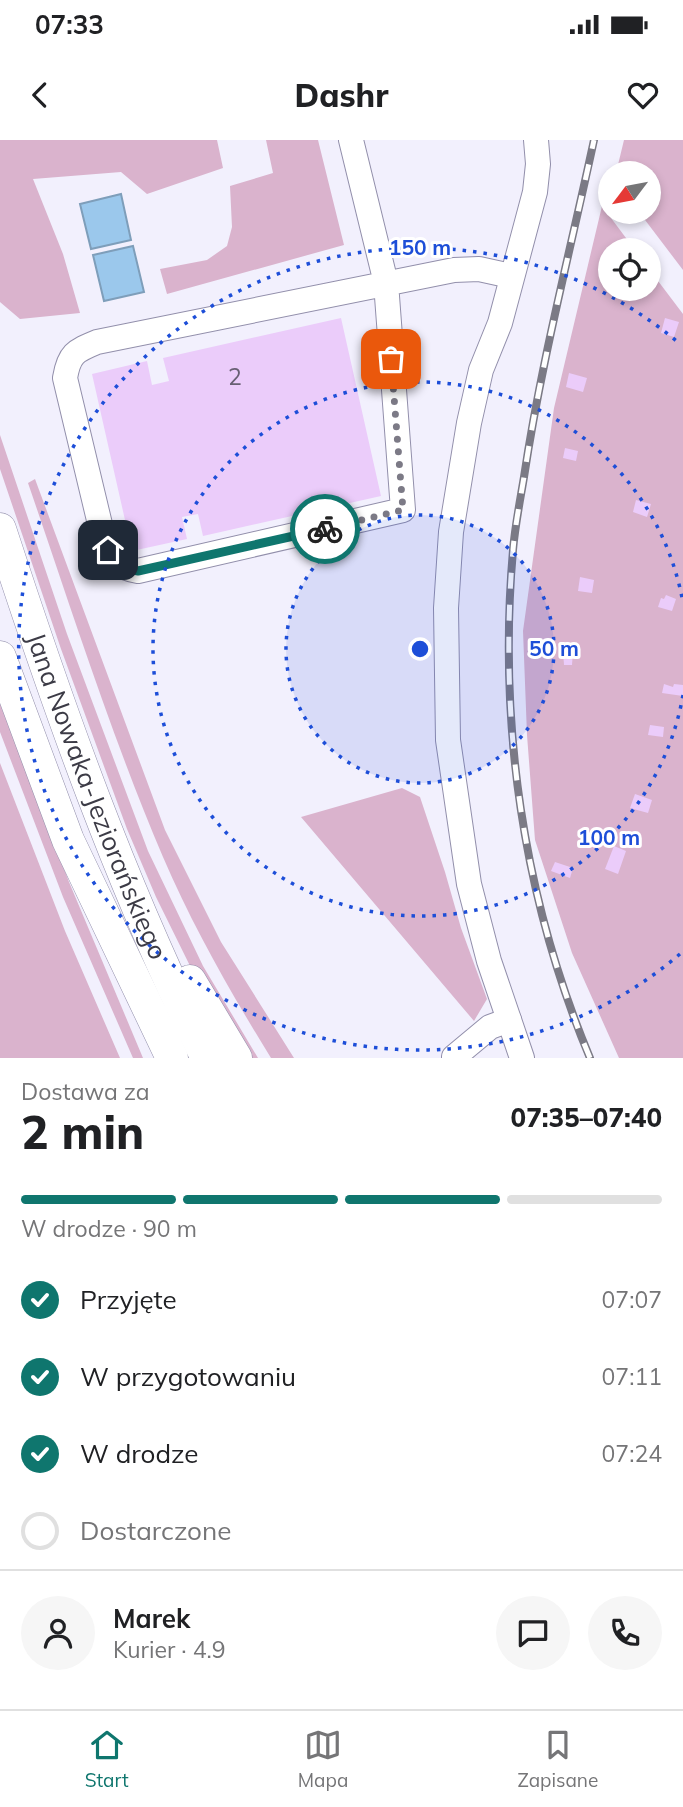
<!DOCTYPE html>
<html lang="pl">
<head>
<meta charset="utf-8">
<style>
	:root { --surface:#fff; --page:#f6f6f6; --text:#202124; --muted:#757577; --line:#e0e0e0; --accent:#0f766e }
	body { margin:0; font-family:Mulish,sans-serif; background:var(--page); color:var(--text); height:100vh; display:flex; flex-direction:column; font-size:26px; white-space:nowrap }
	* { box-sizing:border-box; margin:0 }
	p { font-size:23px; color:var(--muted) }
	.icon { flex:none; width:38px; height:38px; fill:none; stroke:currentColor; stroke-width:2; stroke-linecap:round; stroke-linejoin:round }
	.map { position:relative; height:918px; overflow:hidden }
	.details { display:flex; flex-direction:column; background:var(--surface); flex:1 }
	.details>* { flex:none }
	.needle { width:46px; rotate:238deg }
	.tools { position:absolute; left:598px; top:21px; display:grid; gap:14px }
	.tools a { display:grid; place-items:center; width:63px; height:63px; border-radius:50%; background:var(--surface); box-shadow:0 4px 10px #0003; font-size:35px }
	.pin { position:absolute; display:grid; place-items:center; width:60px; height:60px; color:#fff; margin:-30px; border-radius:14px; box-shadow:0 4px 10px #0006 }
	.courier { position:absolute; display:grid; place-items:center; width:70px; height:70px; margin:-35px; border:5px solid #0f766e; border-radius:50%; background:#fff; color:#222; box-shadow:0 2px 9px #0007 }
	.head em { font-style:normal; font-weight:800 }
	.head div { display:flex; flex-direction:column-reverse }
	.head { display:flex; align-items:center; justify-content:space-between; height:119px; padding:0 21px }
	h1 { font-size:46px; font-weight:800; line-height:52px }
	.bar { display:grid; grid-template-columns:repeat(4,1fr); gap:10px 7px; align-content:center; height:84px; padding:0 21px }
	.bar i { height:9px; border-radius:5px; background:var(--line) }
	.bar .selected { background:var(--accent) }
	.bar p { grid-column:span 4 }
	.line { display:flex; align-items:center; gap:18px; padding:0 21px; border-top:2px solid var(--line) }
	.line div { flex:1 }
	.round { display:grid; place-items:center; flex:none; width:74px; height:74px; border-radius:37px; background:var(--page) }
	ol { padding:0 21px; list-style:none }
	li { display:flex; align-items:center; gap:21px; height:77px }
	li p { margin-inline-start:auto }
	li .icon { padding:7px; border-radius:50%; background:var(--accent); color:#fff; stroke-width:4 }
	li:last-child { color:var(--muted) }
	li i { width:38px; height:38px; border:4px solid var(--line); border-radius:50% }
	.status { display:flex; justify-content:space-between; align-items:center; height:49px; padding:0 35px; background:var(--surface); direction:ltr }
	.status svg { height:19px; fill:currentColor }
	header { display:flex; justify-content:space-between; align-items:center; height:91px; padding:0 21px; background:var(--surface); font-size:32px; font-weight:800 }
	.menu { display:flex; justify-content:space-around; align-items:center; height:98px; border-top:2px solid var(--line); background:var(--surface); font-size:19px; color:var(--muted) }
	.menu a { display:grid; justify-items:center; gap:4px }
	.menu .selected { color:var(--accent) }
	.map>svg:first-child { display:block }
	.green { fill:#dab3cd }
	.water { fill:#9bc8ec; stroke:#7e9eba; stroke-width:2 }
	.building { fill:#ebccfa }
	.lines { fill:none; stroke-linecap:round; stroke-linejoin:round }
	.minor-casing { stroke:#928fab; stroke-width:26 }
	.major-casing { stroke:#928fab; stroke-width:33 }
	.minor { stroke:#fff; stroke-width:24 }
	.major { stroke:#fff; stroke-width:32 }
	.rail-casing { stroke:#7b7a85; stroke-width:8 }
	.rail { stroke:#fff; stroke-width:5; stroke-dasharray:16; stroke-linecap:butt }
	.done { stroke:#7c7a86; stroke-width:7; stroke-dasharray:0 12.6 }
	.route { stroke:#0f766e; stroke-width:9 }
	.ring { fill:none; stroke:#1d4ed8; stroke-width:3.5; stroke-dasharray:3.5 7 }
	.labels { text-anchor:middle; stroke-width:6; stroke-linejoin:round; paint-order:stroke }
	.number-label { font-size:23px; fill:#685f73 }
	.street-label { font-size:26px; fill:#3c3b46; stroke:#fff }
	.centre { fill:#1d4ed8; stroke:#fff; stroke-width:3.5 }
	.ring-label { font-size:21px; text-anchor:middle; font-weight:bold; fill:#1d4ed8; stroke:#fff; stroke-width:6; stroke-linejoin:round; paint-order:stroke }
</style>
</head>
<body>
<div class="status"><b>07:33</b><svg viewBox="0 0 49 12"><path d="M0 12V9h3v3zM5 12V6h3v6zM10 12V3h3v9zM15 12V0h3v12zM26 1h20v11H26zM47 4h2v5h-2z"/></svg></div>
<header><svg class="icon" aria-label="back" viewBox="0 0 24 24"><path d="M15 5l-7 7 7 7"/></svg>Dashr<svg class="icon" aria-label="heart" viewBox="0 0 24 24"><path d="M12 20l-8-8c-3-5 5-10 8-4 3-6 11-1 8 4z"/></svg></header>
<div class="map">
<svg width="683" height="918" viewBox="0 0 683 918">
	<rect width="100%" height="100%" fill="#f2f0fd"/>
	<g class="green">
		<polygon points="0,0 217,0 223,28 147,54 121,32 33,39 63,114 80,173 20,179 0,162"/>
		<polygon points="266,0 318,0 344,105 167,154 160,129 207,120 227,106 232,87 230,46 273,33"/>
		<polygon points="624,0 683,0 683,130 639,72 649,72 649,33 616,33"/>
		<polygon points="602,66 635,110 611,110 611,149 649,149 649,129 683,174 683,918 619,918 572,813 535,700 527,595 523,491 554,268"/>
		<polygon points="0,295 67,494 148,711 203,826 258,918 244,918 194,834 156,757 127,689 61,509 0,329"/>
		<path d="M35 339 165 690 221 802 294 918H271C231 853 193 787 163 717 111 595 71 468 28 343Z"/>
		<polygon points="0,556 69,742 143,918 133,918 63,757 0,592"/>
		<polygon points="0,623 65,791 120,918 0,918"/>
		<polygon points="402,648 420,657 445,732 461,788 487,859 474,881 301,677"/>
	</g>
	<g class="water">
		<polygon points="121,54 131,100 91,109 80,64"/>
		<polygon points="133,106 144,152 104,161 93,115"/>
	</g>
	<g class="building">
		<polygon points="341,178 381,356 203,396 198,374 182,377 187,399 132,411 92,234 147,221 152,245 169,241 163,218"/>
		<polygon points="665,178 679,182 674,197 661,193"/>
		<polygon points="569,233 587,238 583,252 566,247"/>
		<polygon points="565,308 578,311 576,321 563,318"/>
		<polygon points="636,360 651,364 647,377 633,372"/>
		<polygon points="580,437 594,440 592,453 578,451"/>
		<polygon points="666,455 676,459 672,471 658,467 661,458 664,459"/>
		<polygon points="563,511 573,511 572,525 564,525"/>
		<polygon points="664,544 673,547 674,544 683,545 683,556 662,553"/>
		<polygon points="650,585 664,587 663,597 648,595"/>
		<polygon points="635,654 652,660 648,673 630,668"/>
		<polygon points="614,706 626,711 618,734 605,729"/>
		<polygon points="555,722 573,728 570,738 551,731"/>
	</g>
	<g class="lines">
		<defs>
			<g id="minor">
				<path d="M351 0 386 143 403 370 138 431C120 429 111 417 104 401L65 238C69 214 75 211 97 202L454 130 479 129 511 136"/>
				<polyline points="454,917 490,887 509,880"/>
				<polyline points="522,918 489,821 469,744 448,600 446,468 451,392 469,283 481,230 500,183 535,52 538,24 536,0"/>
			</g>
			<g id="major">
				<path id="s1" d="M0 389C59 570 122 748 207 918"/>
				<polyline points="0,517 68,700 172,918"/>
				<polyline points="190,841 236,918"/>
			</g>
		</defs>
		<use href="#minor" class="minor-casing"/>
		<use href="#major" class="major-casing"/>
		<use href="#minor" class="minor"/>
		<use href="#major" class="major"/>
		<defs>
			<path id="rail" d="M590 918C523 758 498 583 513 410 515 386 520 361 524 337 541 223 570 112 594 0"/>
		</defs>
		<use href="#rail" class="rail-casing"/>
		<use href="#rail" class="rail"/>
	</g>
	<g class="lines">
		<polyline class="done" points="325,389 403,370 391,219"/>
		<path class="route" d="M108 410C115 422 124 429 138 431L325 389"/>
	</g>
	<circle cx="420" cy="509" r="134" fill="#1d4ed8" fill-opacity=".12"/>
	<g class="ring">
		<circle cx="420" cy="509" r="134"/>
		<path d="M683 555A267 267 0 1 1 683 463"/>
		<path d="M680 814A401 401 0 1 1 680 204"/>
	</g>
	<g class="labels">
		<g class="number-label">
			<text x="235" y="245">2</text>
		</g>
		<g class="street-label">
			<text dy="9" stroke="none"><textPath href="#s1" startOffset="284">Jana Nowaka-Jeziorańskiego</textPath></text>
		</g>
	</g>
	<circle cx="420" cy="509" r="10" class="centre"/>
	<g class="ring-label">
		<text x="420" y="115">150 m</text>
		<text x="554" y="516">50 m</text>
		<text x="609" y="705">100 m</text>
	</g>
</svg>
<div class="tools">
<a><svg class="needle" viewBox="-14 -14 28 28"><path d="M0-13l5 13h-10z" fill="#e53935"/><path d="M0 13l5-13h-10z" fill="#757577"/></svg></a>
<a><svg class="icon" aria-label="locate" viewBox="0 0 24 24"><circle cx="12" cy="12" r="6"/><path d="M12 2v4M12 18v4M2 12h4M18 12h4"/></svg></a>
</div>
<div class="pin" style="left:391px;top:219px;background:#ea580c"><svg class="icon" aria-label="bag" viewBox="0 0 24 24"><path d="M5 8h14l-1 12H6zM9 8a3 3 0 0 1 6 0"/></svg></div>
<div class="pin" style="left:108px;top:410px;background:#1f2937"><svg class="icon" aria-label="home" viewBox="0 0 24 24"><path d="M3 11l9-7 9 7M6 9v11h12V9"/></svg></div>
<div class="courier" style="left:325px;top:389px"><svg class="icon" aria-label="bike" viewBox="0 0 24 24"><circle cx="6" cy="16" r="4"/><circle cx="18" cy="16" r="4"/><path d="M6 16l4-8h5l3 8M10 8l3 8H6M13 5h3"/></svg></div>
</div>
<section class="details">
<div class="head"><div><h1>2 min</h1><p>Dostawa za</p></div><em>07:35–07:40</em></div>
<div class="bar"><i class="selected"></i><i class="selected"></i><i class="selected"></i><i></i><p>W drodze · 90 m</p></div>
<ol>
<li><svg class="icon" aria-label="check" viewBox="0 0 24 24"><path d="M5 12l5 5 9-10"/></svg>Przyjęte<p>07:07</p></li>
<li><svg class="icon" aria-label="check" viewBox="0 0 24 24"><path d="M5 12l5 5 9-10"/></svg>W przygotowaniu<p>07:11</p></li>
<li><svg class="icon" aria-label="check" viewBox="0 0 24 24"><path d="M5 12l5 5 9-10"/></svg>W drodze<p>07:24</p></li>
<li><i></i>Dostarczone</li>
</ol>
<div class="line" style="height:126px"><a class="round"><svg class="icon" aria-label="person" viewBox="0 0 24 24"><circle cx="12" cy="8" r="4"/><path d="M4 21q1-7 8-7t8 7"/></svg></a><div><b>Marek</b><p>Kurier · 4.9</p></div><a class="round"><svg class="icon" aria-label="chat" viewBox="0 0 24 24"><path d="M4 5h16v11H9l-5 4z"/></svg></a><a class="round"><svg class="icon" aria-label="phone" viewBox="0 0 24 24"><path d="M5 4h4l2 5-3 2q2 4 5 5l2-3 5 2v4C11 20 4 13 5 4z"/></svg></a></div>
</section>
<nav class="menu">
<a class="selected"><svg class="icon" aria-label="home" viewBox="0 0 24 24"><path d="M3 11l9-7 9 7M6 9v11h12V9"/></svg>Start</a>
<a><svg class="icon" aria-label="map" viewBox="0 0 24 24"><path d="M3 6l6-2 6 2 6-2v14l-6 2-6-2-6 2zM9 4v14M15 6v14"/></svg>Mapa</a>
<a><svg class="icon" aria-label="saved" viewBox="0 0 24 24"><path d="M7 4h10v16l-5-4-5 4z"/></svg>Zapisane</a>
</nav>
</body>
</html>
